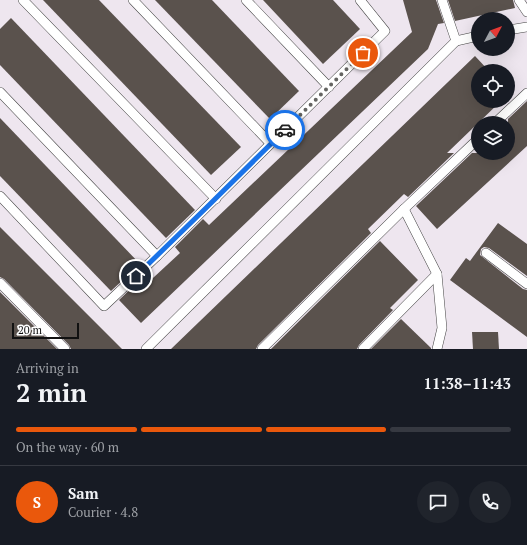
<!DOCTYPE html>
<html lang="en">
<head>
<meta charset="utf-8">
<style>
	:root { --surface:#171b24; --page:#20242c; --text:#f1f3f6; --muted:#9ea1a6; --line:#363941; --accent:#ea580c }
	body { margin:0; font-family:"PT Serif",serif; background:var(--page); color:var(--text); height:100vh; display:flex; flex-direction:column; font-size:15px; white-space:nowrap }
	* { box-sizing:border-box; margin:0 }
	p { font-size:13px; color:var(--muted) }
	.icon { flex:none; width:22px; height:22px; fill:none; stroke:currentColor; stroke-width:2; stroke-linecap:round; stroke-linejoin:round }
	.map { position:relative; height:349px; overflow:hidden }
	.drawer { display:flex; flex-direction:column; background:var(--surface); flex:1 }
	.drawer>* { flex:none }
	.needle { width:26px; rotate:49deg }
	.fabs { position:absolute; left:471px; top:12px; display:grid; gap:8px }
	.fabs a { display:grid; place-items:center; width:44px; height:44px; border-radius:50%; background:var(--surface); box-shadow:0 4px 16px #0002; font-size:20px }
	.scale { position:absolute; left:12px; bottom:10px; width:67px; box-sizing:border-box; padding-left:4px; border:2px solid #111; border-top:0; font-size:11px; line-height:14px; white-space:nowrap; color:#111; -webkit-text-stroke:3px #fff; paint-order:stroke }
	.pin { position:absolute; display:grid; place-items:center; width:34px; height:34px; color:#fff; margin:-17px; border:2px solid #fff; border-radius:50%; box-shadow:0 1px 4px #0007 }
	.courier { position:absolute; display:grid; place-items:center; width:40px; height:40px; margin:-20px; border:3px solid #1a73e8; border-radius:50%; background:#fff; color:#222; box-shadow:0 1px 5px #0007 }
	.head em { font-style:normal; font-weight:600 }
	.head div { display:flex; flex-direction:column-reverse }
	.head { display:flex; align-items:center; justify-content:space-between; height:68px; padding:0 16px }
	h1 { font-size:26px; font-weight:600; line-height:30px }
	.bar { display:grid; grid-template-columns:repeat(4,1fr); gap:6px 4px; align-content:center; height:48px; padding:0 16px }
	.bar i { height:5px; border-radius:3px; background:var(--line) }
	.bar .on { background:var(--accent) }
	.bar p { grid-column:span 4 }
	.line { display:flex; align-items:center; gap:10px; padding:0 16px; border-top:1px solid var(--line) }
	.line div { flex:1 }
	.round { display:grid; place-items:center; flex:none; width:42px; height:42px; border-radius:21px; background:var(--page) }
	.map>svg:first-child { display:block }
	.industrial { fill:#eee6ef; fill-rule:evenodd }
	.building { fill:#5a524d }
	.lines { fill:none; stroke-linecap:round; stroke-linejoin:round }
	.service-casing { stroke:#444; stroke-width:10 }
	.service { stroke:#fff; stroke-width:9 }
	.done { stroke:#646461; stroke-width:4; stroke-dasharray:0 7.2 }
	.route { stroke:#1a73e8; stroke-width:5 }
</style>
</head>
<body>
<div class="map">
<svg width="527" height="349" viewBox="0 0 527 349">
	<rect width="100%" height="100%" fill="#fffdf5"/>
	<path class="industrial" d="M0 0H527V349H0ZM478 19H508V49H478ZM478 71H508V101H478ZM478 123H508V153H478Z"/>
	<g class="building">
		<polygon points="43,0 99,0 241,147 211,175"/>
		<polygon points="155,0 212,0 299,91 270,119"/>
		<polygon points="263,0 333,0 360,29 323,64"/>
		<polygon points="403,0 436,0 444,23 438,24 428,49 141,323 119,300 148,272 153,278 180,253 175,247 203,219 209,225 412,32"/>
		<polygon points="448,0 513,0 515,8 455,21"/>
		<polygon points="11,18 195,210 166,238 0,65 0,29"/>
		<polygon points="475,56 489,71 478,71 478,101 501,101 447,153 454,153 408,197 404,194 368,229 371,233 258,345 256,349 171,349"/>
		<polygon points="527,101 527,146 437,229 416,206 472,153 508,153 508,119"/>
		<polygon points="0,118 140,264 111,291 0,176"/>
		<polygon points="498,223 527,244 527,276 489,248 484,247 481,249 480,255 523,289 527,290 527,337 450,280 466,258 470,261"/>
		<polygon points="0,227 122,349 71,349 69,345 4,279 0,277"/>
		<polygon points="380,241 418,280 390,308 393,310 359,345 357,349 271,349"/>
		<polygon points="0,292 57,349 0,349"/>
		<polygon points="401,319 431,348 431,349 371,349"/>
		<polygon points="472,332 498,332 499,349 473,349"/>
	</g>
	<g class="lines">
		<defs>
			<g id="service">
				<polyline points="23,0 216,199"/>
				<polyline points="133,0 270,143"/>
				<polyline points="246,0 329,87"/>
				<polyline points="519,0 527,12"/>
				<polyline points="508,30 527,27"/>
				<polyline points="456,41 478,36"/>
				<polyline points="0,92 157,256"/>
				<polyline points="495,123 527,93"/>
				<polyline points="0,196 104,306 157,256 385,31 360,0"/>
				<polyline points="404,209 437,274 442,328 437,349"/>
				<polyline points="486,253 527,284"/>
				<polyline points="0,283 65,349"/>
				<polyline points="146,349 456,41 442,0"/>
				<polyline points="262,349 404,209 478,139"/>
				<polyline points="363,349 437,274"/>
			</g>
		</defs>
		<use href="#service" class="service-casing"/>
		<use href="#service" class="service"/>
	</g>
	<g class="lines">
		<polyline class="done" points="285,130 363,53"/>
		<polyline class="route" points="136,276 206,208 285,130"/>
	</g>
</svg>
<div class="fabs">
<a><svg class="needle" viewBox="-14 -14 28 28"><path d="M0-13l5 13h-10z" fill="#e53935"/><path d="M0 13l5-13h-10z" fill="#9ea1a6"/></svg></a>
<a><svg class="icon" aria-label="locate" viewBox="0 0 24 24"><circle cx="12" cy="12" r="6"/><path d="M12 2v4M12 18v4M2 12h4M18 12h4"/></svg></a>
<a><svg class="icon" aria-label="layers" viewBox="0 0 24 24"><path d="M12 4l9 5-9 5-9-5zM3 14l9 5 9-5"/></svg></a>
</div>
<div class="scale">20 m</div>
<div class="pin" style="left:363px;top:53px;background:#ea580c"><svg class="icon" aria-label="bag" viewBox="0 0 24 24"><path d="M5 8h14l-1 12H6zM9 8a3 3 0 0 1 6 0"/></svg></div>
<div class="pin" style="left:136px;top:276px;background:#1f2937"><svg class="icon" aria-label="home" viewBox="0 0 24 24"><path d="M3 11l9-7 9 7M6 9v11h12V9"/></svg></div>
<div class="courier" style="left:285px;top:130px"><svg class="icon" aria-label="car" viewBox="0 0 24 24"><path d="M5 17H2v-5l4-1 3-4h7l3 4 3 1v5h-3M9 17h6M6 11h13"/><circle cx="7" cy="17" r="2"/><circle cx="17" cy="17" r="2"/></svg></div>
</div>
<section class="drawer">
<div class="head"><div><h1>2 min</h1><p>Arriving in</p></div><em>11:38–11:43</em></div>
<div class="bar"><i class="on"></i><i class="on"></i><i class="on"></i><i></i><p>On the way · 60 m</p></div>
<div class="line" style="height:72px"><b class="round" style="background:var(--accent);color:#fff">S</b><div><b>Sam</b><p>Courier · 4.8</p></div><a class="round"><svg class="icon" aria-label="chat" viewBox="0 0 24 24"><path d="M4 5h16v11H9l-5 4z"/></svg></a><a class="round"><svg class="icon" aria-label="phone" viewBox="0 0 24 24"><path d="M5 4h4l2 5-3 2q2 4 5 5l2-3 5 2v4C11 20 4 13 5 4z"/></svg></a></div>
</section>
</body>
</html>
